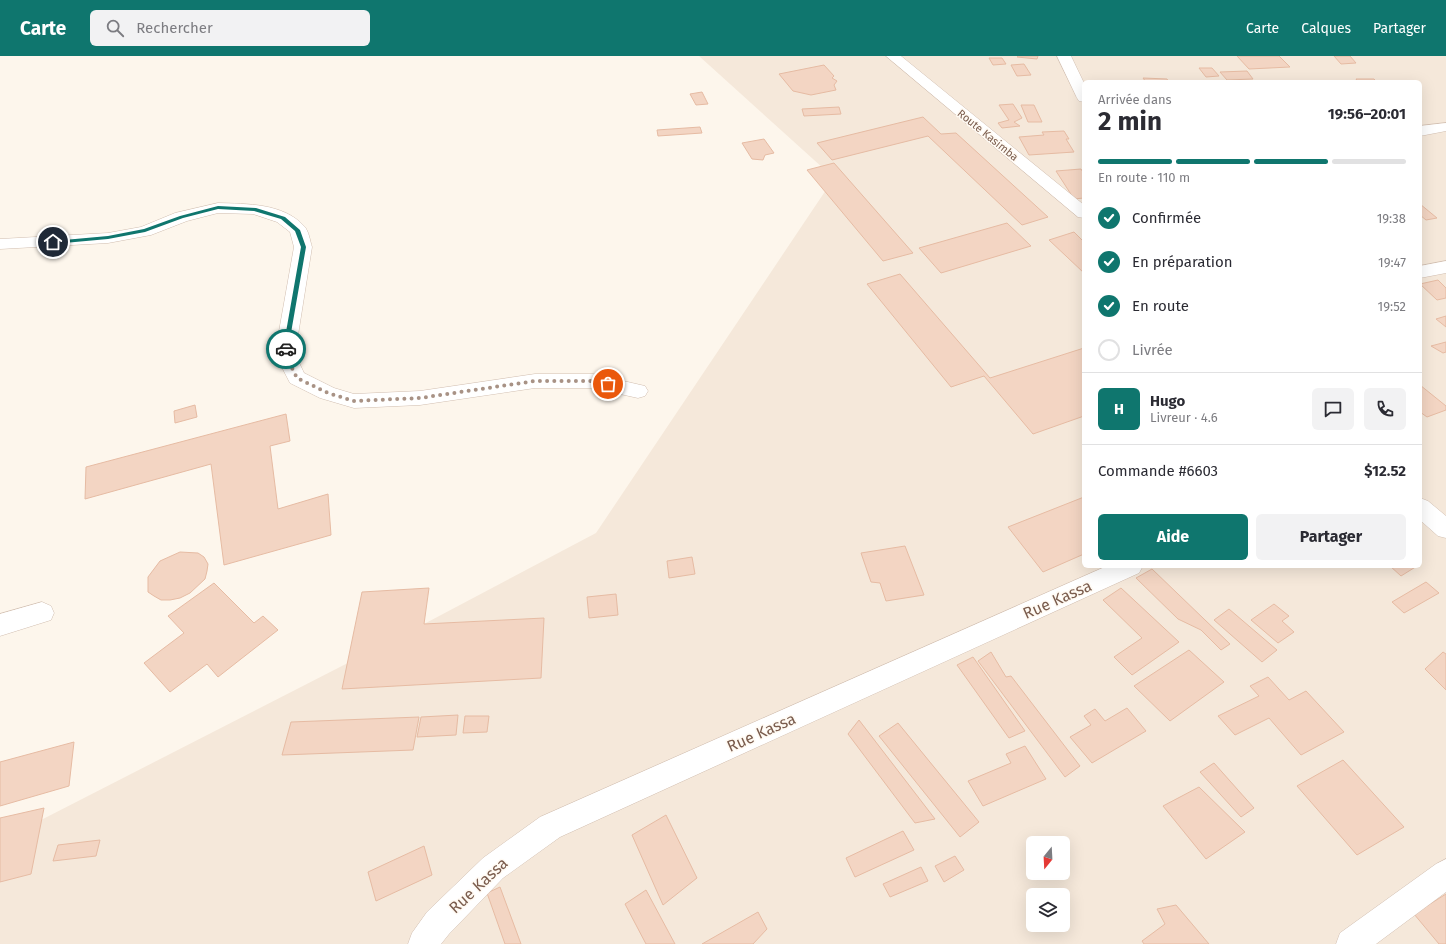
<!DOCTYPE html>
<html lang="fr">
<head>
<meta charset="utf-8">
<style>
	:root { --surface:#fff; --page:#f2f2f3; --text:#2b2b33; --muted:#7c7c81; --line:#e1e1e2; --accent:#0f766e }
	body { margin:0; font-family:"Fira Sans",sans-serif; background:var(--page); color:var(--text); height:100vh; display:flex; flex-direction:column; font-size:15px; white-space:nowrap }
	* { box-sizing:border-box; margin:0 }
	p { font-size:13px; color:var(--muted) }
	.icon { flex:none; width:22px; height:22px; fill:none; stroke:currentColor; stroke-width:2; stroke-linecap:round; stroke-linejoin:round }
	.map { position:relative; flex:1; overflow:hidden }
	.panel { position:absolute; left:1082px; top:24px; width:340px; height:488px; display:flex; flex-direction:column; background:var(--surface); border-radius:6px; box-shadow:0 4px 16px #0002 }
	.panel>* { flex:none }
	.needle { width:26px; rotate:198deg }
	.fabs { position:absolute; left:1026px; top:780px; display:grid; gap:8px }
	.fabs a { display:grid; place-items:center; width:44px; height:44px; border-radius:6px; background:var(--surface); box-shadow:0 4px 16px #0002; font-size:20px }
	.pin { position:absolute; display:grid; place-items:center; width:34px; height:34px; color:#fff; margin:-17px; border:2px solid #fff; border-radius:50%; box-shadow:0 1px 4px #0007 }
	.courier { position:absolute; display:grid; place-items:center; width:40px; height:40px; margin:-20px; border:3px solid #0f766e; border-radius:50%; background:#fff; color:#222; box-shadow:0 1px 5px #0007 }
	.summary em { font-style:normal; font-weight:700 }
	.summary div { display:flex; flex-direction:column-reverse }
	.summary { display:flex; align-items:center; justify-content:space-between; height:68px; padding:0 16px }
	h1 { font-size:26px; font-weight:700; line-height:30px }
	.bar { display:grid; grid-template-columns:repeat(4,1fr); gap:6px 4px; align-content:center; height:48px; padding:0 16px }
	.bar i { height:5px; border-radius:3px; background:var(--line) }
	.bar .current { background:var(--accent) }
	.bar p { grid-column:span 4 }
	.line { display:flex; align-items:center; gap:10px; padding:0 16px; border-top:1px solid var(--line) }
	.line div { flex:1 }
	.round { display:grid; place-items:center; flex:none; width:42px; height:42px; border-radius:6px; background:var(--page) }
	ol { padding:0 16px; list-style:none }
	li { display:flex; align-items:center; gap:12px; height:44px }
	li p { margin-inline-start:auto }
	li .icon { padding:4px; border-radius:50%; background:var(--accent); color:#fff; stroke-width:4 }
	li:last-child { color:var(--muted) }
	li i { width:22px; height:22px; border:2px solid var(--line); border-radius:50% }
	.action { display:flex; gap:8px; margin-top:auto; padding:8px 16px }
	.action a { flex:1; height:46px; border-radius:6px; background:var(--accent); color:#fff; font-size:16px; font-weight:700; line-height:46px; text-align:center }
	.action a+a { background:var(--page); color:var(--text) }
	header { display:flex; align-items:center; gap:24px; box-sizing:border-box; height:56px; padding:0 20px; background:var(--accent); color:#fff }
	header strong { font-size:19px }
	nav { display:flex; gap:22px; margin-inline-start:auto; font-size:14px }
	.search { width:280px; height:36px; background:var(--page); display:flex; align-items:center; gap:10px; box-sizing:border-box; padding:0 14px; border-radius:6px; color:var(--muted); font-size:15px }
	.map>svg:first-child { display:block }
	.residential { fill:#f5e8da; fill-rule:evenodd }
	.building { fill:#f3d5c3; stroke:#e6bba3 }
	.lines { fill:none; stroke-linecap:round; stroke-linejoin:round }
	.minor-casing { stroke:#d1beb0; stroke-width:1 }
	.minor { fill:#fff; fill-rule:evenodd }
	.route { fill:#0f766e }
	.done { stroke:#a89285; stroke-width:4; stroke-dasharray:0 7.2 }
	.labels { text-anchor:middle; stroke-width:3; stroke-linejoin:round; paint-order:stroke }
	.far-street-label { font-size:11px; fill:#7a5c4d; stroke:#fffaf3 }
	.near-street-label { font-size:16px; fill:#7a5c4d; stroke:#fffaf3 }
</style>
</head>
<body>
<header>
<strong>Carte</strong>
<div class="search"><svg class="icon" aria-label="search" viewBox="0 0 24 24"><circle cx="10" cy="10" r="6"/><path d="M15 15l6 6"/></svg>Rechercher</div>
<nav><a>Carte</a><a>Calques</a><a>Partager</a></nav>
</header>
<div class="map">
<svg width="1446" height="888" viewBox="0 0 1446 888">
	<rect width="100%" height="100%" fill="#fdf6ec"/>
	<path class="residential" d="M699 0H1446V888H0V785L424 568 596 477 834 122ZM1084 26H1420V510H1084ZM1033 787H1063V817H1033ZM1033 839H1063V869H1033Z"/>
	<g class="building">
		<polygon points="1018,0 1038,0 1037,3 1017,1"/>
		<polygon points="1237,0 1279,0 1290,11 1249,13"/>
		<polygon points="1334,0 1350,0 1356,7 1341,8"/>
		<polygon points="989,2 1002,2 1006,8 993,9"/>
		<polygon points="1024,8 1031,19 1017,20 1011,9"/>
		<polygon points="824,9 834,20 832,22 837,25 834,29 836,34 811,39 793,35 779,18"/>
		<polygon points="1199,12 1212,12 1219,20 1206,21"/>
		<polygon points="1247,15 1253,23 1227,24 1220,16"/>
		<polygon points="1143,22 1167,23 1169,26 1146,26"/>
		<polygon points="1356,23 1374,23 1377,26 1358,26"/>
		<polygon points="702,36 708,48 696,49 690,38"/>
		<polygon points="1013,48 1022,62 1014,66 1020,70 1002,72 998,67 1009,64 999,49"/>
		<polygon points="1021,49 1034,49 1042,66 1028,66"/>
		<polygon points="839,51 841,58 804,60 802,53"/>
		<polygon points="923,61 941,78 956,77 1048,161 1022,169 928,80 832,104 817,87"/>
		<polygon points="700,71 702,77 658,80 657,74"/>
		<polygon points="1064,75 1069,83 1066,83 1074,96 1029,99 1019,81 1044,79 1042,76"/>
		<polygon points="764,83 774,97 765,99 763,104 752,103 742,87"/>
		<polygon points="834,107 913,197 883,205 807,114"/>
		<polygon points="1081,113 1084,118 1084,142 1074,143 1056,115"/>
		<polygon points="1420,148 1437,162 1426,164 1420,159"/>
		<polygon points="1007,167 1031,190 941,217 919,192"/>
		<polygon points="1074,176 1084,186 1084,217 1049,184"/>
		<polygon points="900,218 990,322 1084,292 1084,360 1033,378 984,320 951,331 867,228"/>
		<polygon points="1438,224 1446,232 1446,242 1437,244 1420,228"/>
		<polygon points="1446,260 1446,271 1436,263"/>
		<polygon points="1446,286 1446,296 1443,297 1431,290"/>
		<polygon points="1420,329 1446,350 1446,354 1427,361 1420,356"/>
		<polygon points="195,349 197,361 175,367 174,355"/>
		<polygon points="286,358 290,385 270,390 278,453 328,438 331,479 224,509 211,408 85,443 86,411"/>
		<polygon points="1084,441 1084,498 1043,516 1008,471"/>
		<polygon points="905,490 924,539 886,545 880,527 871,526 861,497"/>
		<polygon points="180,496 198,497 204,501 208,508 207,515 205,523 190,537 180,542 170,544 161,544 154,540 148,536 148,521 160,505"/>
		<polygon points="692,501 695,518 669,522 667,505"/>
		<polygon points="1390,510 1417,510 1401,520"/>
		<polygon points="1152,513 1230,588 1221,594 1201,574 1178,563 1136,522"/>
		<polygon points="1426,526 1439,537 1404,557 1392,546"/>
		<polygon points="214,527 254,567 263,560 278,574 218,621 207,608 170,636 144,607 184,577 168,560"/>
		<polygon points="429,532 424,568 544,562 541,622 342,633 362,536"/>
		<polygon points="1121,532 1179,586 1132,619 1114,601 1142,582 1103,544"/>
		<polygon points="616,538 618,559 589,562 587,541"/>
		<polygon points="1274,548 1289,560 1282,565 1294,576 1278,587 1251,564"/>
		<polygon points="1229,553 1277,594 1262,606 1214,564"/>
		<polygon points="1189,594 1224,626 1170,665 1134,630"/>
		<polygon points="991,596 1006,621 1011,620 1080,710 1065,721 978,605"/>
		<polygon points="1443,596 1446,598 1446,634 1425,613"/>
		<polygon points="973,601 1025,675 1009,682 957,609"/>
		<polygon points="1268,621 1289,644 1306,635 1344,676 1301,699 1269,662 1235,679 1218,660 1259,640 1250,630"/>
		<polygon points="1127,652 1146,675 1092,707 1070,681 1091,669 1084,660 1095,653 1105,665"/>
		<polygon points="458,659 456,679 417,681 421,661"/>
		<polygon points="465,660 489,660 487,676 463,677"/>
		<polygon points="419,661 413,694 282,699 291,666"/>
		<polygon points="859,664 935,763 915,767 848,678"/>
		<polygon points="898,667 979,766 960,781 879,680"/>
		<polygon points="74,686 69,730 0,750 0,706"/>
		<polygon points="1025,690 1046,723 983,750 968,725 1011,707 1006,698"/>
		<polygon points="1343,704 1404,771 1357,799 1297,730"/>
		<polygon points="1214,707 1254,752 1241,761 1200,716"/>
		<polygon points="1199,731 1245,776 1206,803 1163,750"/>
		<polygon points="44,752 31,818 0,826 0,762"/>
		<polygon points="666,759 697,822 663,849 632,779"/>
		<polygon points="903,775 914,794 855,821 846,802"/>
		<polygon points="100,784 96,800 53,805 58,789"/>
		<polygon points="424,790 432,819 376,845 368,816"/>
		<polygon points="955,800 964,814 944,826 935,810"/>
		<polygon points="921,811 928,825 890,841 883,828"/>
		<polygon points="500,831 521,888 505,888 487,837"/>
		<polygon points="646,834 675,888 646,888 625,848"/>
		<polygon points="1446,838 1446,888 1439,888 1414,858"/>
		<polygon points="1176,849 1209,888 1144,888 1142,885 1165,868 1157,853"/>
		<polygon points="758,856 767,873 753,888 702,888"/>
	</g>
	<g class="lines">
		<defs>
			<g id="minor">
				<polygon points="886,0 901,0 1084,149 1084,162 1078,161"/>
				<polygon points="1057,0 1071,0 1084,27 1084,46 1079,45 1077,42"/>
				<polygon points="1446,67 1446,75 1420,80 1420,70"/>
				<path d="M218 147C247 148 283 147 304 170 309 175 310 185 312 191L295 298 304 317 334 332 354 338 420 335 535 318H593L645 330 648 335 645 340 638 342 593 332H535L420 349 354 352 320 342 290 327 275 298 294 191 290 176 277 166 253 158 218 157 187 165 151 179 108 187 0 193V183L108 177 141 171 175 157Z"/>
				<polygon points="1446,205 1446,217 1420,222 1420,210"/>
				<polygon points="1420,442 1428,445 1446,460 1446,482 1438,480 1420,464"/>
				<polygon points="1107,510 1143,510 1139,517 560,781 503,822 449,878 441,888 408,888 412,877 427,856 483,802 540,761"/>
				<polygon points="42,546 51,550 54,557 51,564 0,580 0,558"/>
				<polygon points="1446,803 1446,836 1376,888 1336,888 1340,877 1436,808"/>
			</g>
		</defs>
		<use href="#minor" class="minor-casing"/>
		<use href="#minor" class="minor"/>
	</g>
	<polygon class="route" points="218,150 256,152 285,161 300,174 306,191 288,294 283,293 301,191 295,175 281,163 254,155 218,153 183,162 145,176 108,183 53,188 51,186 53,185 108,180 144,173 180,160"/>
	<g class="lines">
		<polyline class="done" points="286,293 285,298 297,322 328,337 354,345 420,342 535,325 593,325 608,328"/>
	</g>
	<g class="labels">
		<g class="far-street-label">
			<text transform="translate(988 79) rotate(39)" y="4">Route Kasimba</text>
		</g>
		<g class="near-street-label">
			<text transform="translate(1057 543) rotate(-24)" y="6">Rue Kassa</text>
			<text transform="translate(761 676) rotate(-24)" y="6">Rue Kassa</text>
			<text transform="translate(478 829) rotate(-43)" y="6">Rue Kassa</text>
		</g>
	</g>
</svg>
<div class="fabs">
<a><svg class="needle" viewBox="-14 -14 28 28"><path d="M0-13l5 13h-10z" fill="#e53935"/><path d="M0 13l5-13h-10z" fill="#7c7c81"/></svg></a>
<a><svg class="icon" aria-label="layers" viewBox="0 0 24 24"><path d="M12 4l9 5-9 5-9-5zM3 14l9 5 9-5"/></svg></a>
</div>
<div class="pin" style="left:608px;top:328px;background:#ea580c"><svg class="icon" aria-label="bag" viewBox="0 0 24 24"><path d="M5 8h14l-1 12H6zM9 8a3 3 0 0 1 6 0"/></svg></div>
<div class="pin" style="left:53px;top:186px;background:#1f2937"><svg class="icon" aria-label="home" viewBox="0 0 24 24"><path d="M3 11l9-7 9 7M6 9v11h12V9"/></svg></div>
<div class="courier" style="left:286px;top:293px"><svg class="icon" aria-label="car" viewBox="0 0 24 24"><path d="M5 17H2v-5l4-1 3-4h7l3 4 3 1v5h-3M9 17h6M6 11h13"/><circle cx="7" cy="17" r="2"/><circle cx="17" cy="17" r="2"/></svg></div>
<section class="panel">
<div class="summary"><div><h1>2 min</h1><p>Arrivée dans</p></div><em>19:56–20:01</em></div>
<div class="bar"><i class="current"></i><i class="current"></i><i class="current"></i><i></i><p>En route · 110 m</p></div>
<ol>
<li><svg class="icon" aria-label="check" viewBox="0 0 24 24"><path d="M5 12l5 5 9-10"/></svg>Confirmée<p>19:38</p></li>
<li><svg class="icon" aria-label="check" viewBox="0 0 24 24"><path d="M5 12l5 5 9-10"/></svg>En préparation<p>19:47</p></li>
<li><svg class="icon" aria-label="check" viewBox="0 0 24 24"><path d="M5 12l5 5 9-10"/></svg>En route<p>19:52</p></li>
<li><i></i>Livrée</li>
</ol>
<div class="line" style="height:72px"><b class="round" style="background:var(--accent);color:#fff">H</b><div><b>Hugo</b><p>Livreur · 4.6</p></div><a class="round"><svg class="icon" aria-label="chat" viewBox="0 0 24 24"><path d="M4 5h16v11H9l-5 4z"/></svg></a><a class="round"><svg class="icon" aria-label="phone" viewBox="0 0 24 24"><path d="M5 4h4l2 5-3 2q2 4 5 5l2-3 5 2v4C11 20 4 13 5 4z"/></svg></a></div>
<div class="line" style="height:52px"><div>Commande #6603</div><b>$12.52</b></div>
<div class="action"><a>Aide</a><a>Partager</a></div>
</section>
</div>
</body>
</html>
